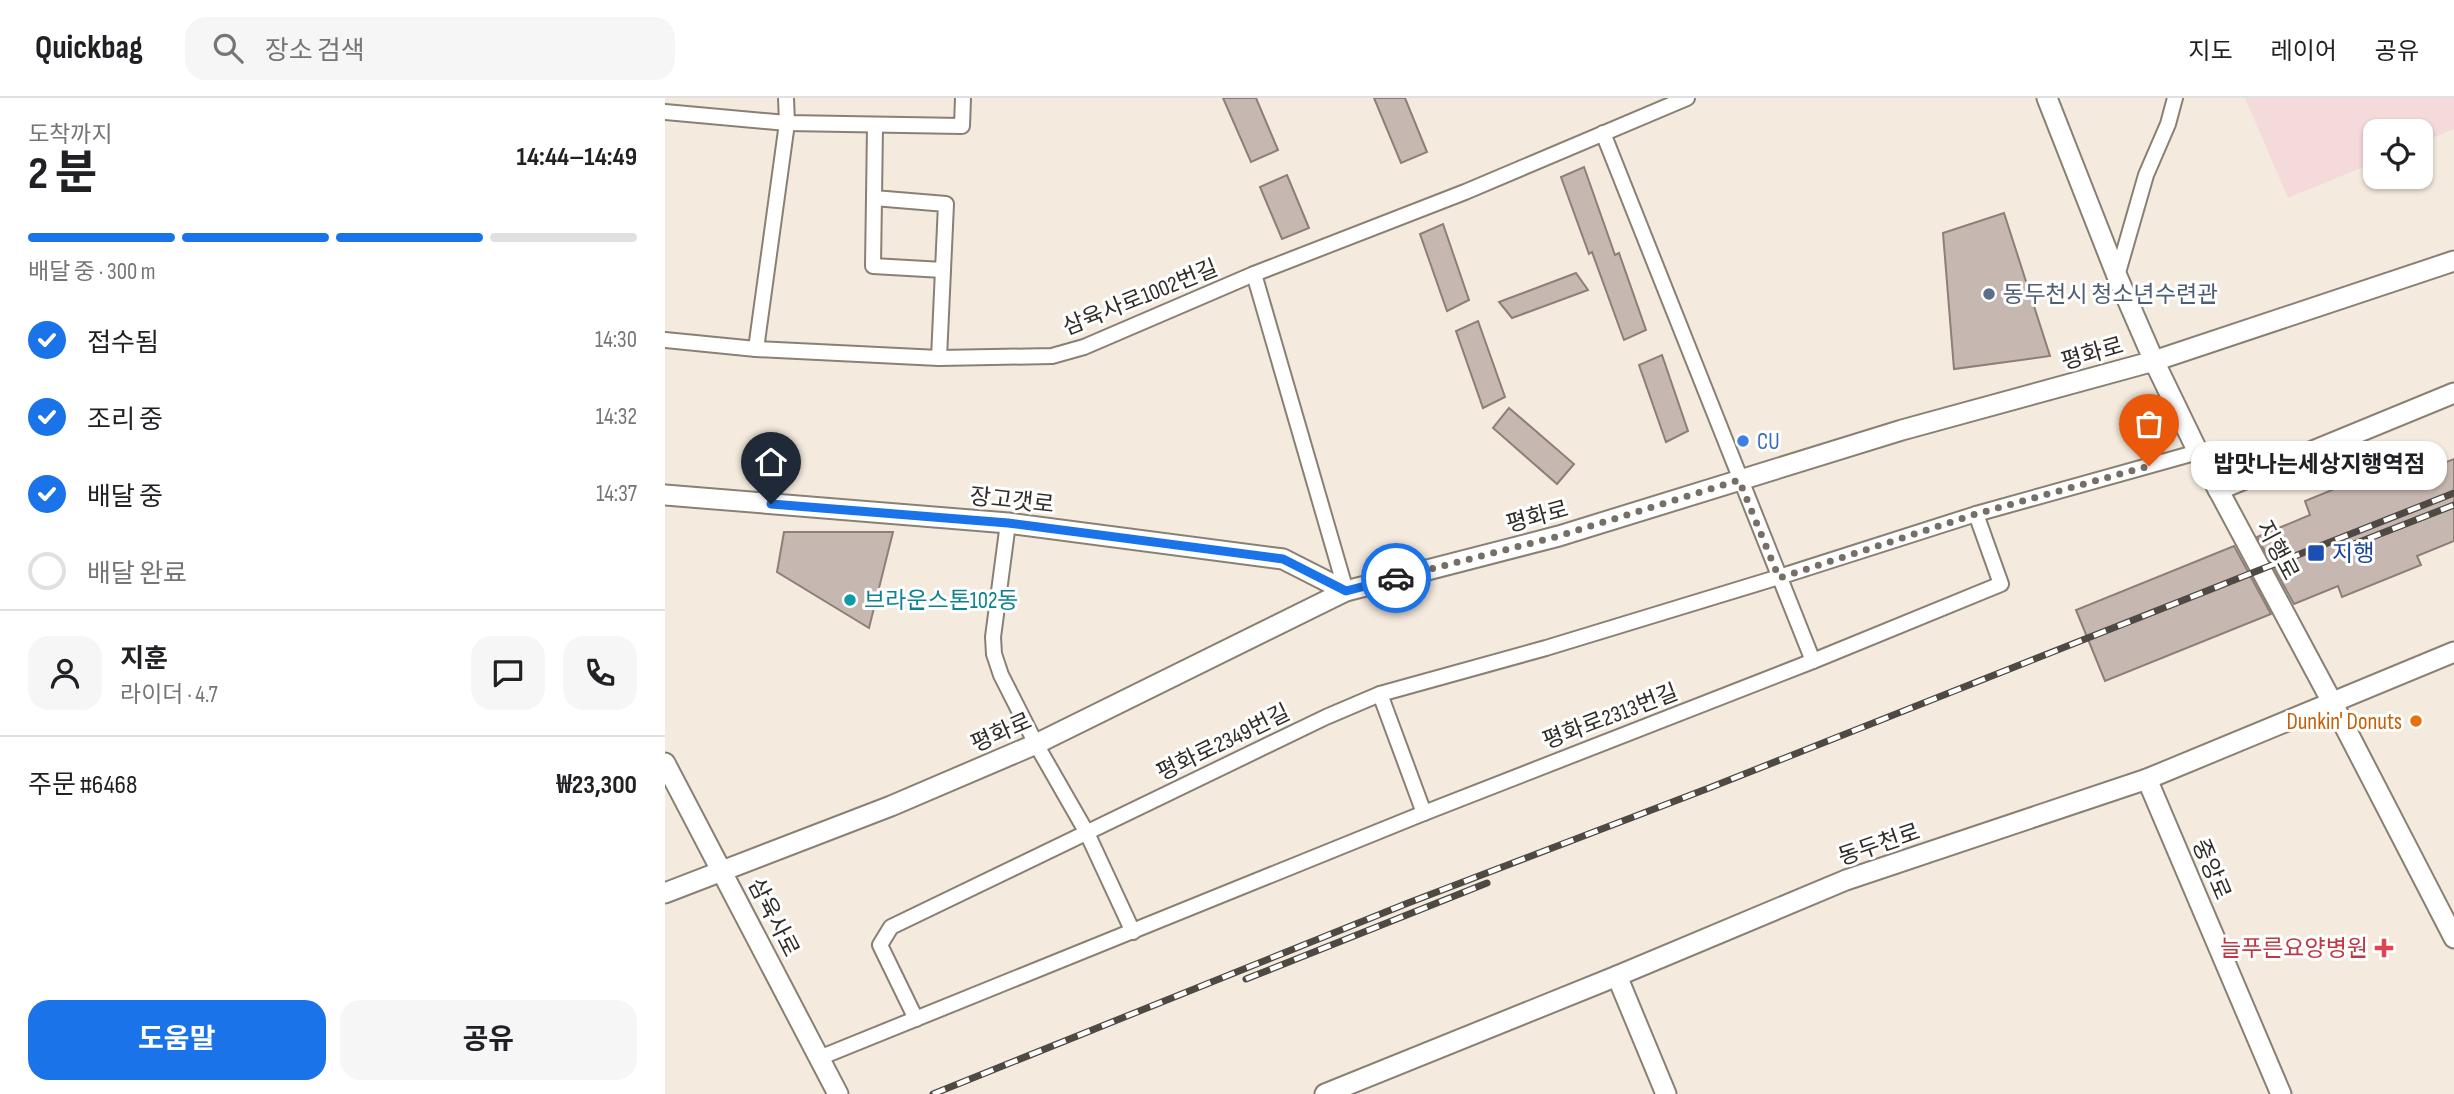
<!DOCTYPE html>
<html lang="ko">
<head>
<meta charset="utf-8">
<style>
	:root { --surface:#fff; --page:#f6f6f6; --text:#202124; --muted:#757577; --line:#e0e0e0; --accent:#1a73e8 }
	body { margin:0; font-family:"Sofia Sans Condensed","Noto Sans KR",sans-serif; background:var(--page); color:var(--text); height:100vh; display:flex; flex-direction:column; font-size:26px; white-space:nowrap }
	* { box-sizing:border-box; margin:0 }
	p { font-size:23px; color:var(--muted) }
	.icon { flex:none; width:38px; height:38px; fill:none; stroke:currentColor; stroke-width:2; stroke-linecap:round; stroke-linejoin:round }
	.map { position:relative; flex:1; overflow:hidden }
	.side { display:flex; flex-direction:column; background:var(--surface); width:665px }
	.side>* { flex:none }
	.buttons { position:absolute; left:1698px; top:21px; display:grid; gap:14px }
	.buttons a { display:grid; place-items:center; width:70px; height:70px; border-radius:14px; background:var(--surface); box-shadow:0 2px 5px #0004; font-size:35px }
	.pin { position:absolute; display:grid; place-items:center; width:60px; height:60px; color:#fff; margin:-72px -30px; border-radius:50% 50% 50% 0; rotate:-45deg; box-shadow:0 0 7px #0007 }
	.pin .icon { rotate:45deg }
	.courier { position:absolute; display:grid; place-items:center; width:70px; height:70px; margin:-35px; border:5px solid #1a73e8; border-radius:50%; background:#fff; color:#222; box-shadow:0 2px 9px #0007 }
	.bubble { position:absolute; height:49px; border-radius:21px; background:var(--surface); box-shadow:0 2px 5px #0004; font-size:23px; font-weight:700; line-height:49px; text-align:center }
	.overview em { font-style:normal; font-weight:700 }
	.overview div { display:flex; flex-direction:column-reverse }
	.overview { display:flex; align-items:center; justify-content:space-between; height:119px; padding:0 28px }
	h1 { font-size:46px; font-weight:700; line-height:52px }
	.bar { display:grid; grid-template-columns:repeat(4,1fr); gap:10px 7px; align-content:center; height:84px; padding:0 28px }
	.bar i { height:9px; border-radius:5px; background:var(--line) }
	.bar .on { background:var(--accent) }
	.bar p { grid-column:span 4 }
	.line { display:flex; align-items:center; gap:18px; padding:0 28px; border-top:2px solid var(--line) }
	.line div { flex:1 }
	.round { display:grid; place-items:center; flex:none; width:74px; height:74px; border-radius:21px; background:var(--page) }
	ol { padding:0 28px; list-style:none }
	li { display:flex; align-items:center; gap:21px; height:77px }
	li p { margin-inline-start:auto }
	li .icon { padding:7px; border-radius:50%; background:var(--accent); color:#fff; stroke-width:4 }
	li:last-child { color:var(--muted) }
	li i { width:38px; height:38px; border:4px solid var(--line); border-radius:50% }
	.cta { display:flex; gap:14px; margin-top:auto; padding:14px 28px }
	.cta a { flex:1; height:80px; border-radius:21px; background:var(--accent); color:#fff; font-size:28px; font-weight:700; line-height:80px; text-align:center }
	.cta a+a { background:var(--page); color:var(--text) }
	header { display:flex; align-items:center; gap:42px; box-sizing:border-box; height:98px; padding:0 35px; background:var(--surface); border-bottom:2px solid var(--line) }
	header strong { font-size:33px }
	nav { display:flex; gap:38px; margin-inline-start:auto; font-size:24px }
	.search { width:490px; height:63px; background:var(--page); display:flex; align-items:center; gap:18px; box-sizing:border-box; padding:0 24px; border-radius:21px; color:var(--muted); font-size:26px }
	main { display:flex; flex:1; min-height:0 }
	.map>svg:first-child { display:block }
	.education { fill:#f5dadc }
	.building { fill:#c7b7b1; stroke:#8d7e78; stroke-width:2 }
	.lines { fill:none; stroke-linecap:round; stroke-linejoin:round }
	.street-casing { stroke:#898074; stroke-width:18 }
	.secondary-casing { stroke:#898074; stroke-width:23 }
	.street { stroke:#fff; stroke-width:14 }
	.secondary { stroke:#fff; stroke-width:19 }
	.rail-casing { stroke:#4e4a43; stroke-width:7 }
	.rail { stroke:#fff; stroke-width:4.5; stroke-dasharray:13; stroke-linecap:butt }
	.done { stroke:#756f67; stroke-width:7; stroke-dasharray:0 12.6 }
	.route { stroke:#1a73e8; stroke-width:9 }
	.service-dot { fill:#5c6f8a; stroke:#fff; stroke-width:2.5 }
	.shop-dot { fill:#3f7fe0; stroke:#fff; stroke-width:2.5 }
	.transit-dot { fill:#1a4fb4; stroke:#fff; stroke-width:2.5 }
	.culture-dot { fill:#0f9aa8; stroke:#fff; stroke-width:2.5 }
	.food-dot { fill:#e8710a; stroke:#fff; stroke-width:2.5 }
	.health-dot { fill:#e0444e; stroke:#fff; stroke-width:2.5 }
	.labels { text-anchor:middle; stroke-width:6; stroke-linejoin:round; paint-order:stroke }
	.service-label { font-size:23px; fill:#4e5e75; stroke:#fff; text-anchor:start }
	.street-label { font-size:23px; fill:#312d28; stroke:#fff }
	.shop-label { font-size:23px; fill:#366cbe; stroke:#fff; text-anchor:start }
	.transit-label { font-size:23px; fill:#164399; stroke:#fff; text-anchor:start }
	.culture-label { font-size:23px; fill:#0d838f; stroke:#fff; text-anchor:start }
	.food-label { font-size:23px; fill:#c56008; stroke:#fff; text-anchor:end }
	.health-label { font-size:23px; fill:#be3a42; stroke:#fff; text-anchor:end }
</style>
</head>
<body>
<header>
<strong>Quickbag</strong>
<div class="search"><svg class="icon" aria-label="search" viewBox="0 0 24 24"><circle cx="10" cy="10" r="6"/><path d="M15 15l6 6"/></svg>장소 검색</div>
<nav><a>지도</a><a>레이어</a><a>공유</a></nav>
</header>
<main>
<section class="side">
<div class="overview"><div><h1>2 분</h1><p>도착까지</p></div><em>14:44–14:49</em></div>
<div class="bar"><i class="on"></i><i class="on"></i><i class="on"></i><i></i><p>배달 중 · 300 m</p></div>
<ol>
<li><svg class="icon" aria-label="check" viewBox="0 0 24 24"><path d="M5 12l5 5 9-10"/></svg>접수됨<p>14:30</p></li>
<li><svg class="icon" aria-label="check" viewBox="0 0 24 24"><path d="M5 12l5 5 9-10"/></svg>조리 중<p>14:32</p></li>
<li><svg class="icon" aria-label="check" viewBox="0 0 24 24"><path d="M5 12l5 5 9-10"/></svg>배달 중<p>14:37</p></li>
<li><i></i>배달 완료</li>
</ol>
<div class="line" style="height:126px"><a class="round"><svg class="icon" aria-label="person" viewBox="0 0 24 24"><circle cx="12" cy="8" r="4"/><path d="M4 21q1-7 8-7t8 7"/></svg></a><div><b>지훈</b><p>라이더 · 4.7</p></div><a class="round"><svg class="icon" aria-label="chat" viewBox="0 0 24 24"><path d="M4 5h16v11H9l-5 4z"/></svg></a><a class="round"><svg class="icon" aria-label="phone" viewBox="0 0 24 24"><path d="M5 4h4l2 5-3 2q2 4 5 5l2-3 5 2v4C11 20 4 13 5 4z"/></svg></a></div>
<div class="line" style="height:91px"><div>주문 #6468</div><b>₩23,300</b></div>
<div class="cta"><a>도움말</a><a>공유</a></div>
</section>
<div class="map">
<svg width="1789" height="996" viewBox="0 0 1789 996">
	<rect width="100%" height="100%" fill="#f4eadd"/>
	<polygon class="education" points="1580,0 1789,0 1789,31 1755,45 1755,33 1710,33 1710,64 1623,100"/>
	<g class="building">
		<polygon points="558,0 591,0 613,52 586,64"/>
		<polygon points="709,0 740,0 762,54 736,65"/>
		<polygon points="919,69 950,157 954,155 981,232 959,242 927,154 924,156 896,79"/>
		<polygon points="622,77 644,130 617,141 595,89"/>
		<polygon points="1339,115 1385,258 1289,271 1278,135"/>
		<polygon points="778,126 804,202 782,213 755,136"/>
		<polygon points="911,175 923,192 847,220 834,204"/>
		<polygon points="813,223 840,299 818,310 791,233"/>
		<polygon points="997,257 1023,333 1001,344 974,267"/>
		<polygon points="844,310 909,366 892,386 828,330"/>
		<polygon points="1789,361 1789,443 1752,458 1756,467 1677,499 1673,488 1629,506 1592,439 1645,417 1640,403 1718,371 1724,387"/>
		<polygon points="119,434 228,434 204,530 112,474"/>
		<polygon points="1569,448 1606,516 1440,583 1411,512"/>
	</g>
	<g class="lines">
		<defs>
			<g id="street">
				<polyline points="0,14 122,25 297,28 298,0"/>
				<polyline points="210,28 209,100 281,106 274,260"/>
				<polyline points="938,35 1148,563"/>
				<polyline points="209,100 208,168 278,172"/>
				<polyline points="589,176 681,493"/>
				<polyline points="1452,178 1481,77 1503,26 1510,0"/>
				<polyline points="0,242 91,251 274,260 387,258 419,249 589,176 800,94 1022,0"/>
				<polyline points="91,251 122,25 121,0"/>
				<polyline points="343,425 328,539 329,556 336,577 371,646 422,735 468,834"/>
				<polyline points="715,596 759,715"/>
				<polyline points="251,921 215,847 226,829 661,619 715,596 881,550 1114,479 1311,416 1533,354"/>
				<polyline points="154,960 759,715 1148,563 1336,486 1311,416"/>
			</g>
			<g id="secondary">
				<polyline points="1382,0 1452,178 1489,263 1533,354 1667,604 1789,840"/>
				<polyline points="1553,392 1789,295"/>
				<polyline points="0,397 343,425 618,461 681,493"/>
				<polyline points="0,665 173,996"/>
				<polyline points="1482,681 1616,996"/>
				<polyline points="0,795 226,708 371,646 681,493 894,438 1237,332 1489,263 1789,163"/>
				<polyline points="952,878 1001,996"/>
				<polyline points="660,996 952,878 1181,782 1482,681 1789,554"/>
			</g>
		</defs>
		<use href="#street" class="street-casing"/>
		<use href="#secondary" class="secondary-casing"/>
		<use href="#street" class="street"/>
		<use href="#secondary" class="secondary"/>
		<defs>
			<g id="rail">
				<polyline points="1679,450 1789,407"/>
				<polyline points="581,881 822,785"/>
				<polyline points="268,996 743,805 1044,690 1789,395"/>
			</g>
		</defs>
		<use href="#rail" class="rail-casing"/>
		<use href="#rail" class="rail"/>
	</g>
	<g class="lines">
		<polyline class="done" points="731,480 894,438 1074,382 1114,480 1311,416 1484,368"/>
		<polyline class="route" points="106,406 343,425 618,461 681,493 731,480"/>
	</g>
	<circle class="service-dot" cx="1324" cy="196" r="7"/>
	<circle class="shop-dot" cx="1078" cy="343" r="7"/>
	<rect class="transit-dot" x="1642" y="446" width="18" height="18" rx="3.5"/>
	<circle class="culture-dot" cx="185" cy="502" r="7"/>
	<circle class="food-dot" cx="1751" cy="623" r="7"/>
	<path class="health-dot" d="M1715.5 839.5h7v7h7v7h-7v7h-7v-7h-7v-7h7z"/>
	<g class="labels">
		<g class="service-label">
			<text x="1338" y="204">동두천시 청소년수련관</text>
		</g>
		<g class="street-label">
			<text transform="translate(475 199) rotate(-22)" y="8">삼육사로1002번길</text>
			<text transform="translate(1427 255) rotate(-16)" y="8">평화로</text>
			<text transform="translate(347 402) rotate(6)" y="8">장고갯로</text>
			<text transform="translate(872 418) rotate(-15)" y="8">평화로</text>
			<text transform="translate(1613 452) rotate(62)" y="8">지행로</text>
			<text transform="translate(945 618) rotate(-21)" y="8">평화로2313번길</text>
			<text transform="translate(336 634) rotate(-24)" y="8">평화로</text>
			<text transform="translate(558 644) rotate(-26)" y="8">평화로2349번길</text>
			<text transform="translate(1214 746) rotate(-19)" y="8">동두천로</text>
			<text transform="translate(1547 771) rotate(67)" y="8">중앙로</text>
			<text transform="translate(109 819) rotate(63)" y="8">삼육사로</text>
		</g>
		<g class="shop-label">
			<text x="1092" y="351">CU</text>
		</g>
		<g class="transit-label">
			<text x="1667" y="463">지행</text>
		</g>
		<g class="culture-label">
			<text x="199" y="510">브라운스톤102동</text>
		</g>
		<g class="food-label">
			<text x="1737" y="631">Dunkin' Donuts</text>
		</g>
		<g class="health-label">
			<text x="1703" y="858">늘푸른요양병원</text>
		</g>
	</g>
</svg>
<div class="buttons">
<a><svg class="icon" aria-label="locate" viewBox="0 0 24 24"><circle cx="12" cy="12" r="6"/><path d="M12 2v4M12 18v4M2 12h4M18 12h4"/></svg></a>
</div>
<div class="pin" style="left:1484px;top:368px;background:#ea580c"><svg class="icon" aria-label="bag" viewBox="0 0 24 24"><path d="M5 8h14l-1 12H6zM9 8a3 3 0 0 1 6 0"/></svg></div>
<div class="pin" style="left:106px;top:406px;background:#1f2937"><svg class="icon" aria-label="home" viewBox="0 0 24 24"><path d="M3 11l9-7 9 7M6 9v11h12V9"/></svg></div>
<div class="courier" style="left:731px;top:480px"><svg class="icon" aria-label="car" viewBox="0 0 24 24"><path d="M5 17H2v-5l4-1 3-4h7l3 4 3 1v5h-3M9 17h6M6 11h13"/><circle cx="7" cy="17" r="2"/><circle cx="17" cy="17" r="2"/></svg></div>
<div class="bubble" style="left:1526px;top:343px;width:256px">밥맛나는세상지행역점</div>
</div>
</main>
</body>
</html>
